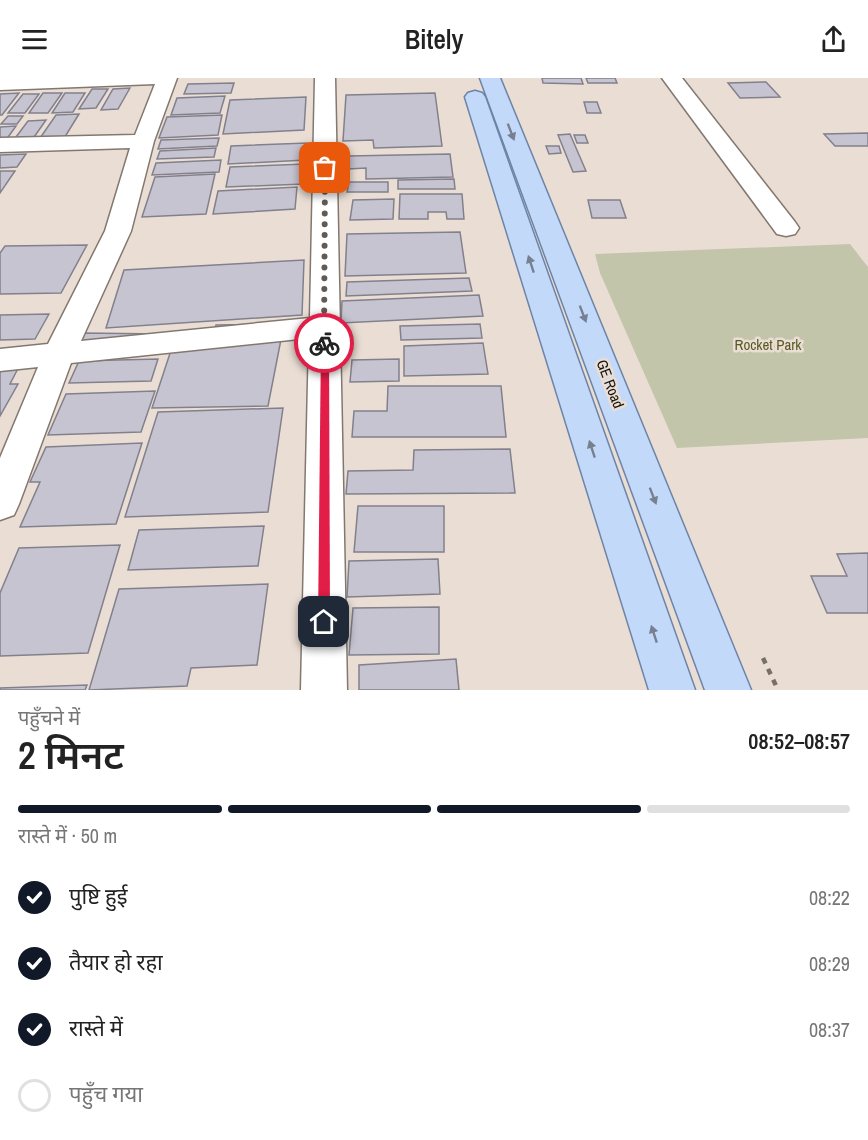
<!DOCTYPE html>
<html lang="hi">
<head>
<meta charset="utf-8">
<style>
	:root { --surface:#fff; --page:#f2f2f2; --text:#222; --muted:#767676; --line:#e0e0e0; --accent:#111827 }
	body { margin:0; font-family:"Archivo Narrow","Noto Sans Devanagari",sans-serif; background:var(--page); color:var(--text); height:100vh; display:flex; flex-direction:column; font-size:22px; white-space:nowrap }
	* { box-sizing:border-box; margin:0 }
	p { font-size:20px; color:var(--muted) }
	.icon { flex:none; width:33px; height:33px; fill:none; stroke:currentColor; stroke-width:2; stroke-linecap:round; stroke-linejoin:round }
	.map { position:relative; height:612px; overflow:hidden }
	.side { display:flex; flex-direction:column; background:var(--surface); flex:1 }
	.side>* { flex:none }
	.pin { position:absolute; display:grid; place-items:center; width:51px; height:51px; color:#fff; margin:-26px; border-radius:12px; box-shadow:0 3px 9px #0006 }
	.courier { position:absolute; display:grid; place-items:center; width:60px; height:60px; margin:-30px; border:4px solid #e11d48; border-radius:50%; background:#fff; color:#222; box-shadow:0 2px 8px #0007 }
	.head em { font-style:normal; font-weight:600 }
	.head div { display:flex; flex-direction:column-reverse }
	.head { display:flex; align-items:center; justify-content:space-between; height:102px; padding:0 18px }
	h1 { font-size:39px; font-weight:600; line-height:45px }
	.bar { display:grid; grid-template-columns:repeat(4,1fr); gap:9px 6px; align-content:center; height:72px; padding:0 18px }
	.bar i { height:8px; border-radius:4px; background:var(--line) }
	.bar .current { background:var(--accent) }
	.bar p { grid-column:span 4 }
	ol { padding:0 18px; list-style:none }
	li { display:flex; align-items:center; gap:18px; height:66px }
	li p { margin-inline-start:auto }
	li .icon { padding:6px; border-radius:50%; background:var(--accent); color:#fff; stroke-width:4 }
	li:last-child { color:var(--muted) }
	li i { width:33px; height:33px; border:3px solid var(--line); border-radius:50% }
	header { display:flex; justify-content:space-between; align-items:center; height:78px; padding:0 18px; background:var(--surface); font-size:27px; font-weight:600 }
	.map>svg:first-child { display:block }
	.green { fill:#c3c5aa }
	.building { fill:#c6c4d1; stroke:#82808c; stroke-width:1.5 }
	.lines { fill:none; stroke-linecap:round; stroke-linejoin:round }
	.street-casing { stroke:#82786f; stroke-width:3 }
	.primary-casing { stroke:#6d84a6; stroke-width:3 }
	.path { stroke:#77706a; stroke-width:4.5; stroke-dasharray:6 6; stroke-linecap:butt }
	.street { fill:#fff; fill-rule:evenodd }
	.primary { fill:#c3d9fa; fill-rule:evenodd }
	.oneway { fill:#768091 }
	.route { fill:#e11d48 }
	.done { stroke:#625b55; stroke-width:6; stroke-dasharray:0 10.8 }
	.labels { text-anchor:middle; stroke-width:5; stroke-linejoin:round; paint-order:stroke }
	.park-label { font-size:15px; fill:#585a23; stroke:#eaded4 }
	.street-label { font-size:15px; fill:#181411; stroke:#eaded4 }
</style>
</head>
<body>
<header><svg class="icon" aria-label="menu" viewBox="0 0 24 24"><path d="M4 6h16M4 12h16M4 18h16"/></svg>Bitely<svg class="icon" aria-label="share" viewBox="0 0 24 24"><path d="M12 15V3M7 8l5-5 5 5M5 13v7h14v-7"/></svg></header>
<div class="map">
<svg width="868" height="612" viewBox="0 0 868 612">
	<rect width="100%" height="100%" fill="#eaded4"/>
	<polygon class="green" points="850,166 868,189 868,360 677,370 600,195 595,176"/>
	<g class="building">
		<polygon points="542,0 581,0 583,6 543,5"/>
		<polygon points="586,0 615,0 617,5 588,5"/>
		<polygon points="766,4 780,19 740,20 728,5"/>
		<polygon points="234,5 231,15 184,16 188,6"/>
		<polygon points="130,10 118,31 101,32 113,11"/>
		<polygon points="92,11 108,11 96,30 79,31"/>
		<polygon points="19,15 2,37 0,37 0,16"/>
		<polygon points="43,15 62,15 48,35 29,35"/>
		<polygon points="65,15 85,15 73,34 52,35"/>
		<polygon points="435,15 442,68 374,70 373,62 343,63 346,17"/>
		<polygon points="23,16 39,16 25,35 8,35"/>
		<polygon points="225,18 220,35 171,37 177,20"/>
		<polygon points="306,19 304,52 223,56 230,22"/>
		<polygon points="584,24 597,24 601,35 587,35"/>
		<polygon points="79,36 63,62 38,63 56,37"/>
		<polygon points="222,37 218,57 159,60 167,39"/>
		<polygon points="8,38 23,38 17,46 1,46"/>
		<polygon points="46,42 32,62 13,63 28,43"/>
		<polygon points="16,48 6,62 0,62 0,49"/>
		<polygon points="868,55 868,68 835,68 824,56"/>
		<polygon points="570,56 586,93 573,94 558,57"/>
		<polygon points="574,57 585,57 588,65 577,65"/>
		<polygon points="219,60 217,68 158,71 161,62"/>
		<polygon points="307,65 306,82 228,86 231,68"/>
		<polygon points="546,68 559,68 561,75 549,76"/>
		<polygon points="216,70 214,79 157,81 160,73"/>
		<polygon points="26,76 17,89 0,90 0,77"/>
		<polygon points="450,76 453,99 366,101 366,90 348,91 349,78"/>
		<polygon points="221,82 219,94 152,97 156,85"/>
		<polygon points="305,86 304,106 226,109 230,89"/>
		<polygon points="0,93 15,93 0,115"/>
		<polygon points="215,96 206,136 142,139 155,99"/>
		<polygon points="454,101 455,111 398,111 398,102"/>
		<polygon points="349,104 388,104 388,114 347,114"/>
		<polygon points="297,109 295,131 213,136 218,113"/>
		<polygon points="400,116 462,116 464,141 447,141 446,134 428,134 428,141 399,141"/>
		<polygon points="394,121 393,141 350,142 353,122"/>
		<polygon points="588,122 620,122 626,140 592,140"/>
		<polygon points="460,154 466,195 345,198 347,156"/>
		<polygon points="87,167 61,215 0,216 0,175 5,168"/>
		<polygon points="304,182 302,237 106,250 124,192"/>
		<polygon points="469,200 472,213 346,218 347,204"/>
		<polygon points="479,217 483,238 341,245 342,223"/>
		<polygon points="49,236 35,261 0,262 0,237"/>
		<polygon points="284,246 268,328 152,330 177,254 214,254 216,247"/>
		<polygon points="480,246 482,260 401,262 400,248"/>
		<polygon points="82,255 162,256 72,275"/>
		<polygon points="483,265 488,296 404,298 404,268"/>
		<polygon points="0,277 25,277 10,306 18,306 0,338"/>
		<polygon points="158,281 151,303 69,305 79,283"/>
		<polygon points="399,281 399,303 350,304 352,282"/>
		<polygon points="388,308 501,308 506,359 352,359 354,333 387,333"/>
		<polygon points="155,313 141,354 48,357 66,316"/>
		<polygon points="283,330 268,434 125,439 158,334"/>
		<polygon points="142,365 116,446 20,449 40,404 30,404 46,369"/>
		<polygon points="510,371 515,415 346,416 348,393 413,392 414,372"/>
		<polygon points="358,428 444,428 444,474 354,474"/>
		<polygon points="264,448 258,488 128,492 139,452"/>
		<polygon points="120,467 88,575 0,578 0,515 19,470"/>
		<polygon points="868,475 868,535 827,535 811,498 847,498 837,476"/>
		<polygon points="438,481 440,516 347,519 349,483"/>
		<polygon points="268,506 257,587 191,590 187,608 89,612 119,511"/>
		<polygon points="439,529 439,576 349,577 353,530"/>
		<polygon points="456,581 459,612 359,612 359,587"/>
		<polygon points="87,607 85,612 0,612 0,610"/>
	</g>
	<g class="lines">
		<defs>
			<g id="street">
				<polygon points="0,0 177,0 154,63 131,153 81,263 310,240 315,0 335,0 347,612 301,612 309,260 71,285 19,426 14,437 0,442 0,380 38,289 0,293 0,271 48,266 105,153 130,70 0,74 0,60 135,57 155,6 0,12"/>
				<polygon points="662,0 682,0 795,144 799,150 795,156 786,158 777,156"/>
			</g>
			<g id="primary">
				<polygon points="480,0 500,0 751,612 705,612"/>
				<polygon points="475,13 482,15 485,19 695,612 649,612 465,19 468,15"/>
			</g>
		</defs>
		<use href="#street" class="street-casing"/>
		<use href="#primary" class="primary-casing"/>
		<polyline class="path" points="763,580 778,612"/>
		<use href="#street" class="street"/>
		<use href="#primary" class="primary"/>
	</g>
	<defs><path id="oneway-solid" d="M-6-.8H1V-3.2L6.5 0L1 3.2V.8H-6Z" transform="scale(1.5)"/></defs>
	<g class="oneway">
		<use href="#oneway-solid" transform="translate(511 54) rotate(69)"/>
		<use href="#oneway-solid" transform="translate(531 186) rotate(-108)"/>
		<use href="#oneway-solid" transform="translate(583 236) rotate(69)"/>
		<use href="#oneway-solid" transform="translate(592 371) rotate(-108)"/>
		<use href="#oneway-solid" transform="translate(653 418) rotate(69)"/>
		<use href="#oneway-solid" transform="translate(654 556) rotate(-108)"/>
	</g>
	<polygon class="route" points="321,262 329,265 330,544 329,548 324,550 319,548 318,544"/>
	<g class="lines">
		<polyline class="done" points="324,265 325,90"/>
	</g>
	<g class="labels">
		<g class="park-label">
			<text x="768" y="272">Rocket Park</text>
		</g>
		<g class="street-label">
			<text transform="translate(610 306) rotate(69)" y="5">GE Road</text>
		</g>
	</g>
</svg>
<div class="pin" style="left:325px;top:90px;background:#ea580c"><svg class="icon" aria-label="bag" viewBox="0 0 24 24"><path d="M5 8h14l-1 12H6zM9 8a3 3 0 0 1 6 0"/></svg></div>
<div class="pin" style="left:324px;top:544px;background:#1f2937"><svg class="icon" aria-label="home" viewBox="0 0 24 24"><path d="M3 11l9-7 9 7M6 9v11h12V9"/></svg></div>
<div class="courier" style="left:324px;top:265px"><svg class="icon" aria-label="bike" viewBox="0 0 24 24"><circle cx="6" cy="16" r="4"/><circle cx="18" cy="16" r="4"/><path d="M6 16l4-8h5l3 8M10 8l3 8H6M13 5h3"/></svg></div>
</div>
<section class="side">
<div class="head"><div><h1>2 मिनट</h1><p>पहुँचने में</p></div><em>08:52–08:57</em></div>
<div class="bar"><i class="current"></i><i class="current"></i><i class="current"></i><i></i><p>रास्ते में · 50 m</p></div>
<ol>
<li><svg class="icon" aria-label="check" viewBox="0 0 24 24"><path d="M5 12l5 5 9-10"/></svg>पुष्टि हुई<p>08:22</p></li>
<li><svg class="icon" aria-label="check" viewBox="0 0 24 24"><path d="M5 12l5 5 9-10"/></svg>तैयार हो रहा<p>08:29</p></li>
<li><svg class="icon" aria-label="check" viewBox="0 0 24 24"><path d="M5 12l5 5 9-10"/></svg>रास्ते में<p>08:37</p></li>
<li><i></i>पहुँच गया</li>
</ol>
</section>
</body>
</html>
